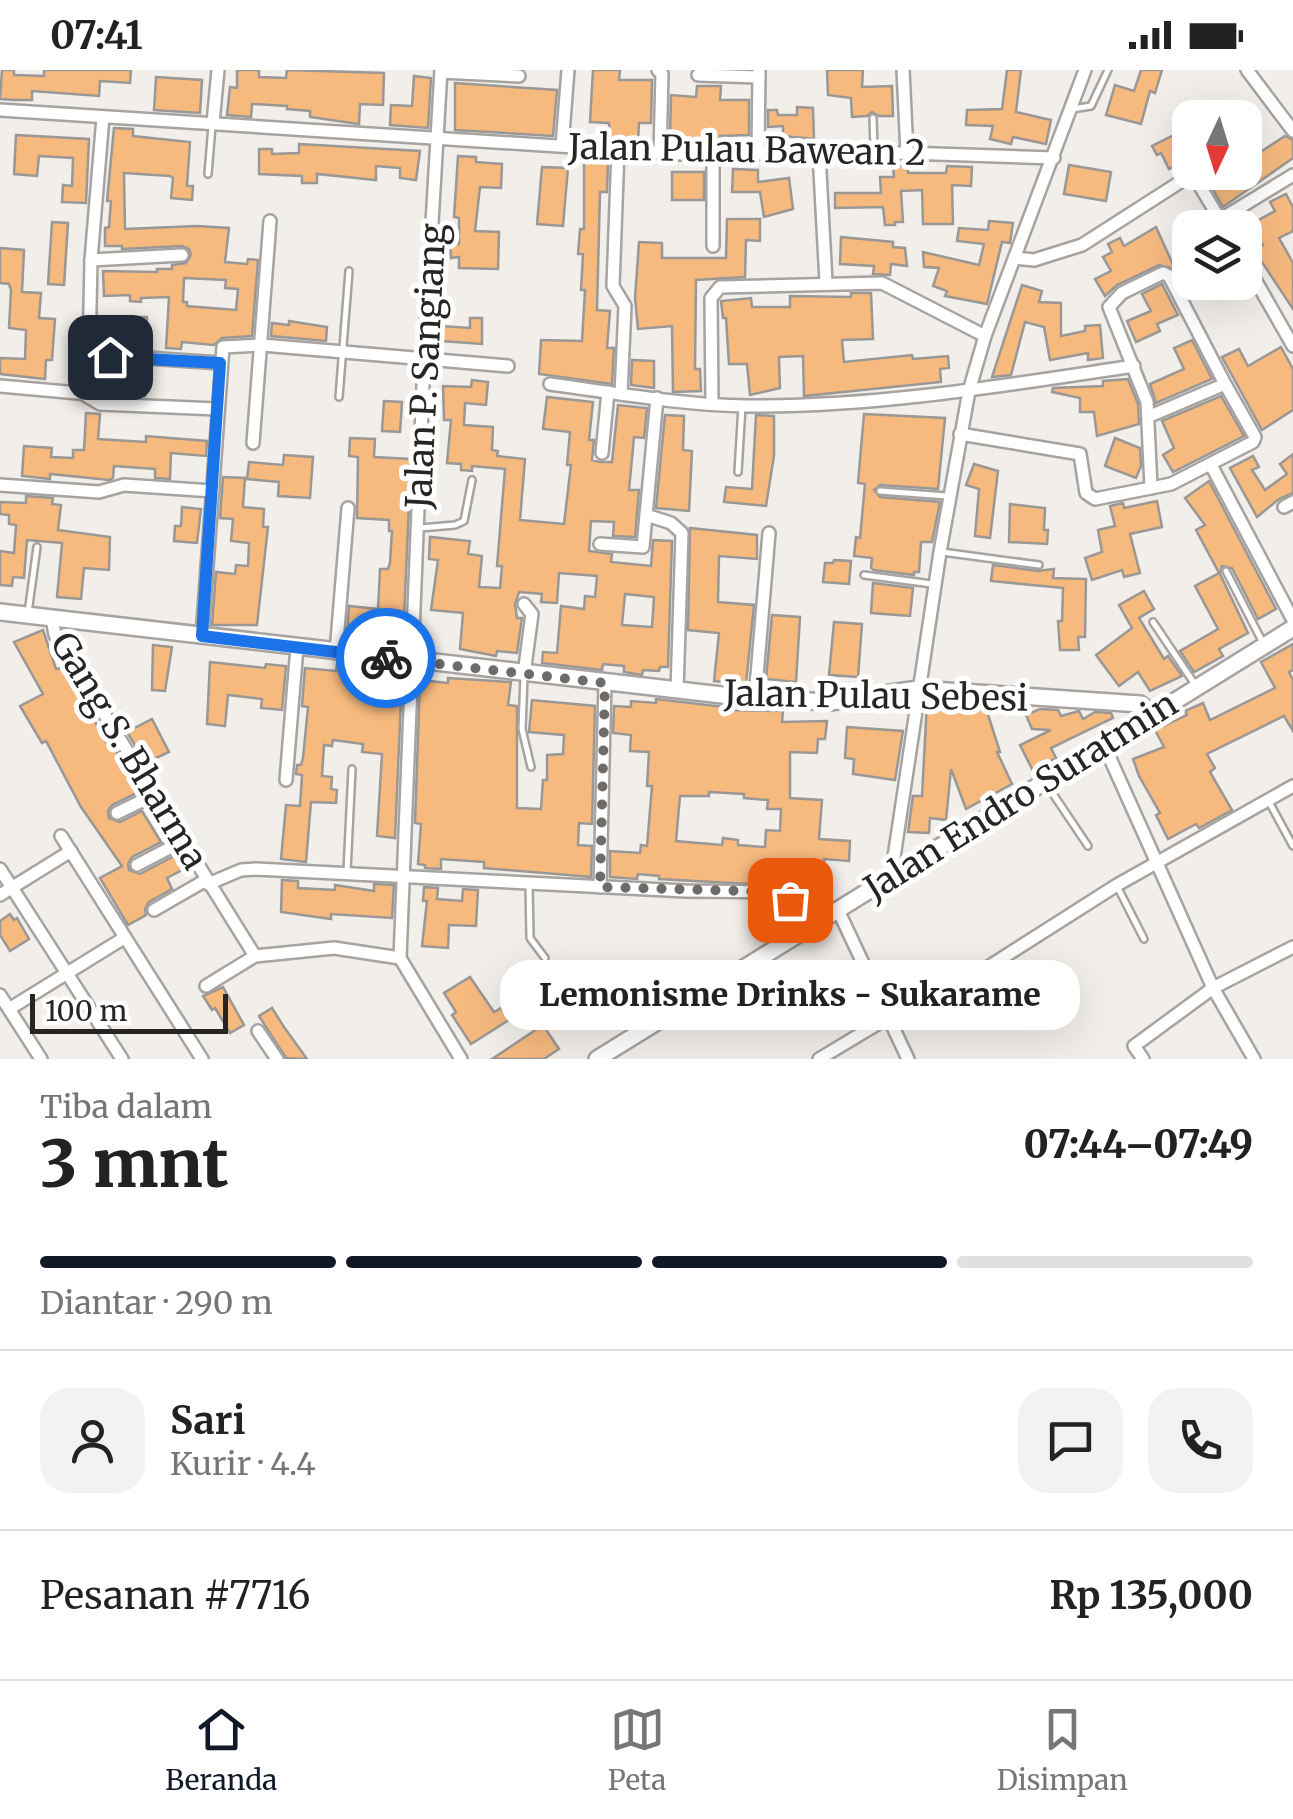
<!DOCTYPE html>
<html lang="id">
<head>
<meta charset="utf-8">
<style>
	:root { --surface:#fff; --page:#f2f2f2; --text:#222; --muted:#767676; --line:#e0e0e0; --accent:#111827 }
	body { margin:0; font-family:Merriweather,serif; background:var(--page); color:var(--text); height:100vh; display:flex; flex-direction:column; font-size:38px; white-space:nowrap }
	* { box-sizing:border-box; margin:0 }
	p { font-size:32px; color:var(--muted) }
	.icon { flex:none; width:55px; height:55px; fill:none; stroke:currentColor; stroke-width:2; stroke-linecap:round; stroke-linejoin:round }
	.map { position:relative; height:989px; overflow:hidden }
	.drawer { display:flex; flex-direction:column; background:var(--surface); flex:1 }
	.drawer>* { flex:none }
	.needle { width:65px; rotate:184deg }
	.controls { position:absolute; left:1172px; top:30px; display:grid; gap:20px }
	.controls a { display:grid; place-items:center; width:90px; height:90px; border-radius:20px; background:var(--surface); box-shadow:0 10px 40px #0002; font-size:50px }
	.scale { position:absolute; left:30px; bottom:25px; width:198px; box-sizing:border-box; padding-left:10px; border:5px solid #262524; border-top:0; font-size:28px; line-height:35px; white-space:nowrap; color:#262524; -webkit-text-stroke:8px #fff; paint-order:stroke }
	.pin { position:absolute; display:grid; place-items:center; width:85px; height:85px; color:#fff; margin:-42px; border-radius:20px; box-shadow:0 5px 15px #0006 }
	.courier { position:absolute; display:grid; place-items:center; width:100px; height:100px; margin:-50px; border:8px solid #1a73e8; border-radius:50%; background:#fff; color:#222; box-shadow:0 2px 12px #0007 }
	.bubble { position:absolute; height:70px; border-radius:30px; background:var(--surface); box-shadow:0 10px 40px #0002; font-size:32px; font-weight:800; line-height:70px; text-align:center }
	.overview em { font-style:normal; font-weight:800 }
	.overview div { display:flex; flex-direction:column-reverse }
	.overview { display:flex; align-items:center; justify-content:space-between; height:170px; padding:0 40px }
	h1 { font-size:65px; font-weight:800; line-height:75px }
	.bar { display:grid; grid-template-columns:repeat(4,1fr); gap:15px 10px; align-content:center; height:120px; padding:0 40px }
	.bar i { height:12px; border-radius:8px; background:var(--line) }
	.bar .active { background:var(--accent) }
	.bar p { grid-column:span 4 }
	.line { display:flex; align-items:center; gap:25px; padding:0 40px; border-top:2px solid var(--line) }
	.line div { flex:1 }
	.round { display:grid; place-items:center; flex:none; width:105px; height:105px; border-radius:30px; background:var(--page) }
	.status { display:flex; justify-content:space-between; align-items:center; height:70px; padding:0 50px; background:var(--surface); direction:ltr }
	.status svg { height:28px; fill:currentColor }
	.dock { display:flex; justify-content:space-around; align-items:center; height:140px; border-top:2px solid var(--line); background:var(--surface); font-size:28px; color:var(--muted) }
	.dock a { display:grid; justify-items:center; gap:5px }
	.dock .active { color:var(--accent) }
	.map>svg:first-child { display:block }
	.building { fill:#f6ba7f; stroke:#9a9794; stroke-width:2.5; fill-rule:evenodd }
	.lines { fill:none; stroke-linecap:round; stroke-linejoin:round }
	.lane-casing { stroke:#a6a3a0; stroke-width:10 }
	.street-casing { stroke:#a6a3a0; stroke-width:16 }
	.secondary-casing { stroke:#a6a3a0; stroke-width:20 }
	.lane { stroke:#fff; stroke-width:5 }
	.street { stroke:#fff; stroke-width:11 }
	.secondary { stroke:#fff; stroke-width:15 }
	.done { stroke:#6d6c6a; stroke-width:10; stroke-dasharray:0 18 }
	.route { stroke:#1a73e8; stroke-width:12 }
	.labels { text-anchor:middle; stroke-width:10; stroke-linejoin:round; paint-order:stroke }
	.street-label { font-size:35px; fill:#262524; stroke:#fff }
</style>
</head>
<body>
<div class="status"><b>07:41</b><svg viewBox="0 0 49 12"><path d="M0 12V9h3v3zM5 12V6h3v6zM10 12V3h3v9zM15 12V0h3v12zM26 1h20v11H26zM47 4h2v5h-2z"/></svg></div>
<div class="map">
<svg width="1293" height="989" viewBox="0 0 1293 989">
	<rect width="100%" height="100%" fill="#f2efeb"/>
	<g class="building">
		<polygon points="2,0 14,0 14,5 44,6 44,0 131,0 130,13 100,11 99,26 32,21 32,30 14,30 0,29"/>
		<polygon points="237,0 259,0 259,7 286,8 287,0 384,3 383,35 360,34 359,54 310,47 310,41 287,39 287,36 252,34 251,47 227,45 230,17 237,18"/>
		<polygon points="593,0 620,0 619,10 652,10 651,53 639,53 638,72 609,67 609,53 590,52"/>
		<polygon points="827,0 863,0 862,17 892,16 893,46 879,46 872,42 867,46 852,47 851,28 828,25"/>
		<polygon points="1007,0 1021,0 1016,42 1051,50 1046,74 1013,67 1011,74 990,69 993,56 966,55 967,40 1002,39"/>
		<polygon points="1141,0 1162,0 1155,23 1150,21 1141,54 1106,45 1115,15 1134,21"/>
		<polygon points="414,6 431,8 428,58 390,55 391,35 412,36"/>
		<polygon points="156,7 202,10 200,43 154,40"/>
		<polygon points="455,13 557,20 553,66 455,60"/>
		<polygon points="697,16 721,16 720,30 749,30 749,65 720,66 720,74 696,75 696,69 670,67 671,25 696,27"/>
		<polygon points="797,37 813,38 814,69 783,66 783,56 768,57 768,40 777,40 778,45 797,45"/>
		<path d="M114 58 133 59V66L190 72 187 116H193L192 130 171 128 173 108 170 106 124 103 125 159 197 156 229 158 225 192 247 194 248 189 258 190 252 266 222 268 214 275 182 272 181 279 166 278 169 227 141 228V232L130 231V225L104 226 103 201 157 202V199H172V195L186 193 191 185 189 179 182 176 122 179V176H105V158L109 157 111 131H107ZM184 208 226 210 225 218 238 219 236 240 187 236V232H183Z"/>
		<polygon points="1176,64 1180,73 1173,77 1181,93 1169,99 1161,83 1157,85 1152,76"/>
		<polygon points="16,65 89,69 86,133 62,132 63,115 72,116 73,88 39,86 37,106 14,104"/>
		<polygon points="1285,66 1293,70 1293,88 1223,137 1207,109 1216,102 1245,102 1245,92"/>
		<polygon points="299,74 420,81 416,110 400,108 400,98 376,96 376,110 317,104 317,113 302,113 302,106 259,104 259,79 272,79 272,84 299,83"/>
		<polygon points="458,86 476,87 476,92 502,94 501,118 480,117 475,161 499,162 498,199 459,198 459,187 451,188 450,174 459,174 459,148 454,147"/>
		<polygon points="584,90 608,91 607,122 600,122 597,240 610,241 607,278 614,278 612,314 539,304 541,270 582,271 585,220 581,220 583,184 578,184 580,159 584,159"/>
		<polygon points="907,95 908,103 946,103 947,96 972,97 971,116 952,115 953,154 923,154 922,120 901,121 903,152 895,152 895,155 885,155 883,137 835,138 835,123 881,123 880,107 894,107 893,97"/>
		<polygon points="1069,95 1111,102 1106,131 1064,124"/>
		<polygon points="542,97 568,98 563,156 537,154"/>
		<polygon points="733,99 758,100 758,112 789,108 793,139 764,147 760,122 732,122"/>
		<rect x="672" y="102" width="32" height="28"/>
		<polygon points="1286,124 1293,137 1293,161 1279,168 1293,193 1293,239 1254,180 1263,175 1251,154 1275,141 1270,132"/>
		<polygon points="727,149 760,149 760,171 746,170 745,207 696,210 695,299 700,299 701,321 673,322 672,256 638,259 635,228 639,172 662,173 662,188 726,188"/>
		<polygon points="989,151 1013,153 1010,173 1002,172 987,234 945,226 947,221 933,216 939,198 924,197 923,182 979,195 984,174 957,171 959,158 988,160"/>
		<polygon points="52,152 68,153 64,215 48,214"/>
		<polygon points="1156,157 1175,199 1159,195 1117,215 1105,226 1095,209 1111,201 1103,187 1112,182 1108,174 1120,168 1124,176"/>
		<polygon points="841,167 893,172 893,177 905,178 907,196 891,194 890,205 873,204 874,196 840,194"/>
		<polygon points="0,178 24,180 22,222 41,223 39,248 55,249 52,290 46,290 45,309 0,304 0,288 25,289 26,260 9,258 11,220 9,214 0,213"/>
		<polygon points="1162,214 1178,245 1157,254 1160,261 1136,272 1127,251 1151,241 1142,224"/>
		<polygon points="1022,215 1042,221 1039,232 1061,233 1061,266 1085,261 1085,256 1100,255 1103,288 1088,290 1088,283 1050,290 1044,257 1025,252 1011,305 992,307"/>
		<polygon points="851,223 871,223 873,269 842,270 844,292 912,285 913,289 948,286 949,298 940,299 941,312 804,326 803,286 779,287 780,318 750,325 747,294 729,294 726,248 723,248 721,231 751,228 752,237 790,237 790,226 851,227"/>
		<polygon points="136,247 147,247 146,279 99,275 102,251 135,254"/>
		<polygon points="470,248 482,248 482,274 441,271 442,256 470,258"/>
		<polygon points="289,251 327,257 326,271 271,266 272,253 289,255"/>
		<polygon points="1192,270 1212,309 1156,333 1150,314 1184,299 1174,278"/>
		<polygon points="1281,277 1293,299 1293,340 1262,360 1222,287 1239,279 1248,296"/>
		<polygon points="632,290 654,291 654,318 631,315"/>
		<polygon points="109,302 145,308 145,326 108,325"/>
		<polygon points="1128,309 1138,334 1139,354 1097,366 1094,342 1080,342 1080,328 1052,322 1053,318 1103,316 1103,311"/>
		<path d="M472 310 488 312 486 335 465 333 464 355 493 357 492 380 498 381 497 386 525 389 520 450 564 454 571 395H567L570 362 543 359 547 327 593 332 589 370H594L592 390 600 392H612L618 335 647 338 644 368 634 367 629 420H639L635 467 613 466 614 452 591 451 589 481 612 484 611 492 651 496 653 470 672 471 668 597H660L659 601 643 600 642 605 624 602V596L603 594 602 600 542 593 543 582 557 583 561 536 584 539 585 526 595 527 597 506 559 503 557 533 541 532 542 524 519 522 515 534 517 548H522L517 583 497 581 496 586 460 579 463 543 431 540 438 490 429 489 430 467 470 471 468 484 482 486 479 517 500 518 502 496H497L505 399 472 396V401L461 400V394L447 393 451 350H444L443 316 471 317ZM625 524 654 527 652 557 622 555Z"/>
		<polygon points="1221,326 1244,366 1173,402 1163,385 1174,378 1162,351"/>
		<polygon points="384,331 402,332 400,362 382,361"/>
		<polygon points="86,343 100,344 98,369 146,372 146,366 207,371 206,386 171,383 170,409 155,408 155,399 114,396 113,408 109,410 50,404 50,409 22,406 24,376 52,378 51,387 73,388 73,380 84,380"/>
		<polygon points="864,344 945,348 938,419 880,415 874,420 880,427 940,432 932,472 921,472 919,502 914,502 914,505 874,500 871,498 872,488 854,486 856,467 860,468 865,414 858,413"/>
		<polygon points="665,345 684,346 683,380 692,381 689,441 656,438"/>
		<polygon points="756,345 774,346 774,386 766,436 724,432 726,417 752,419"/>
		<polygon points="350,368 375,369 374,387 411,389 403,571 347,565 349,536 378,539 380,499 388,499 390,493 392,461 389,461 389,450 357,448 358,387 349,386"/>
		<polygon points="1115,368 1140,378 1141,396 1136,408 1105,396"/>
		<polygon points="1293,384 1293,423 1279,429 1257,447 1230,398 1253,386 1259,397 1252,400 1265,420 1287,404 1280,394"/>
		<polygon points="284,385 313,387 310,428 278,426 279,412 247,409 249,392 283,395"/>
		<polygon points="974,394 998,401 990,468 975,466 979,419 966,415"/>
		<polygon points="223,407 245,408 243,437 264,439 263,457 268,457 257,555 212,555 216,502 235,504 236,495 248,496 249,473 231,471 233,449 220,448"/>
		<polygon points="1209,411 1276,539 1258,549 1232,498 1222,496 1220,504 1248,563 1219,579 1223,586 1194,602 1180,581 1218,559 1195,516 1219,503 1196,460 1205,455 1185,428"/>
		<polygon points="26,426 53,428 52,434 61,435 58,460 110,467 109,500 84,498 81,529 57,527 62,473 27,470 24,508 13,507 12,516 0,515 0,481 14,483 16,455 9,454 9,445 0,444 0,432 26,433"/>
		<polygon points="1157,431 1162,457 1130,464 1140,503 1124,507 1122,500 1092,510 1085,488 1102,482 1098,460 1115,456 1110,436 1123,433 1124,438"/>
		<polygon points="1010,434 1045,438 1044,460 1048,460 1047,474 1009,472"/>
		<polygon points="182,437 201,439 197,473 174,471 175,456 181,456"/>
		<polygon points="690,458 757,465 757,489 719,486 718,532 754,535 746,614 714,611 719,563 688,560"/>
		<polygon points="834,490 851,491 849,514 823,512 825,493 833,493"/>
		<polygon points="993,495 1038,501 1054,499 1053,508 1086,509 1085,567 1078,567 1079,580 1060,580 1058,551 1062,551 1063,518 991,511"/>
		<polygon points="873,513 913,518 910,546 871,543"/>
		<polygon points="1144,521 1154,539 1139,548 1164,589 1168,586 1182,606 1150,621 1138,602 1119,616 1096,585 1132,558 1119,535"/>
		<polygon points="772,545 800,547 796,612 766,609"/>
		<polygon points="834,552 862,554 858,607 829,605"/>
		<polygon points="43,560 56,599 62,598 69,611 72,609 106,672 110,671 141,721 112,735 108,741 109,748 120,752 142,741 161,772 132,787 128,794 129,800 140,804 180,783 188,797 167,808 172,819 149,832 145,839 146,845 128,855 100,808 122,796 81,737 46,671 42,673 20,636 43,624 14,572"/>
		<polygon points="1293,574 1293,600 1289,602 1293,610 1293,661 1284,646 1207,684 1215,698 1210,702 1232,740 1199,758 1196,754 1168,769 1156,745 1160,743 1139,706 1133,689 1164,677 1155,660 1187,645 1185,641 1203,633 1210,650 1275,618 1261,592"/>
		<polygon points="153,575 172,577 165,621 152,620"/>
		<polygon points="210,592 265,598 266,594 286,596 282,640 261,638 262,629 228,625 225,656 207,654"/>
		<polygon points="337,594 363,596 363,602 402,607 395,768 377,766 382,684 362,682 363,674 333,670 332,676 324,675 322,706 332,707 331,719 337,720 336,733 311,732 306,792 281,789 286,735 300,736 302,705 296,704 297,695 301,695 303,688 308,637 302,636 305,598 336,601"/>
		<polygon points="448,608 511,612 508,635 517,636 517,738 541,739 543,710 547,710 547,685 563,684 564,665 529,662 532,630 595,636 592,754 579,753 578,775 592,776 591,807 484,798 484,792 441,789 441,799 425,798 425,795 418,794 421,754 415,753 420,610 448,613"/>
		<path d="M656 629 725 637V640L783 641 782 652 827 651 825 669H818L817 683 790 682V728L822 730 819 769 850 771 849 791 824 789 823 805 789 802 788 816 659 809V806L638 804 637 809 610 807V781L640 783 641 775 647 776 652 716H647L649 682 630 681 631 665 613 663 614 636 631 637V631L656 633ZM709 722 744 724V728L768 730 767 739H781L780 761 766 760 765 777 738 775V770L723 768 722 775 676 771 680 726H709Z"/>
		<polygon points="927,631 985,635 1000,682 997,682 1012,714 966,739 951,699 946,750 930,748 929,763 908,762 913,726 922,726"/>
		<polygon points="1040,639 1058,640 1061,646 1079,641 1083,649 1095,642 1111,643 1113,648 1051,678 1056,688 1033,701 1020,675 1051,660 1032,659 1026,645"/>
		<polygon points="152,649 169,682 146,693 127,662"/>
		<polygon points="847,657 903,661 895,710 853,704 854,689 845,688"/>
		<polygon points="282,810 298,811 298,818 335,820 335,815 374,821 374,814 394,815 392,848 331,844 331,849 281,842"/>
		<polygon points="424,817 438,818 437,829 462,831 463,819 478,820 476,856 449,855 448,878 422,876 427,831 423,831"/>
		<polygon points="10,844 14,850 17,848 29,869 10,881 0,865 0,851"/>
		<polygon points="470,907 494,942 501,938 509,950 471,974 452,945 456,942 444,923"/>
		<polygon points="223,917 244,955 230,963 215,938 212,940 203,926"/>
		<polygon points="272,938 284,957 307,989 286,988 259,946"/>
		<polygon points="543,955 559,979 544,989 492,989"/>
	</g>
	<g class="lines">
		<defs>
			<g id="lane">
				<polyline points="1072,39 1091,36 1108,0"/>
				<polyline points="873,48 874,80"/>
				<polyline points="208,104 212,56"/>
				<polyline points="339,327 349,201"/>
				<polyline points="738,402 742,336"/>
				<polyline points="880,421 947,426"/>
				<polyline points="420,458 455,455 464,451 472,410"/>
				<polyline points="942,482 1039,495"/>
				<polyline points="1226,501 1263,573"/>
				<polyline points="864,505 932,514"/>
				<polyline points="28,543 37,477"/>
				<polyline points="1153,552 1196,616"/>
				<polyline points="524,606 522,659 531,697"/>
				<polyline points="1045,712 1088,776"/>
				<polyline points="1268,730 1293,776"/>
				<polyline points="347,801 352,699"/>
				<polyline points="529,814 530,868 545,888"/>
				<polyline points="1118,818 1144,869"/>
			</g>
			<g id="street">
				<polyline points="441,0 424,289 400,888 461,989"/>
				<polyline points="658,0 662,4 660,83"/>
				<polyline points="903,0 907,83"/>
				<polyline points="1247,0 1293,61"/>
				<polyline points="441,2 519,6"/>
				<polyline points="698,5 759,7"/>
				<polyline points="0,40 681,84 907,83 1054,88"/>
				<polyline points="213,53 218,0"/>
				<polyline points="562,76 568,0"/>
				<polyline points="618,80 613,216 625,236 621,324"/>
				<polyline points="758,83 759,0"/>
				<polyline points="819,83 826,212"/>
				<polyline points="1221,149 1293,105"/>
				<polyline points="713,176 713,84"/>
				<polyline points="1015,188 1034,190 1082,175 1188,107 1197,111 1225,158"/>
				<polyline points="91,190 182,185"/>
				<polyline points="1245,192 1293,276"/>
				<polyline points="89,284 91,190 103,47"/>
				<polyline points="89,284 220,293"/>
				<path d="M550 314C615 323 682 335 748 336 878 337 1006 315 1134 296"/>
				<polyline points="0,316 78,323 83,290 89,284"/>
				<polyline points="80,322 100,334 217,339"/>
				<polyline points="712,333 711,228 720,217 882,213 985,266"/>
				<polyline points="1150,346 1225,314 1169,206 1163,203 1122,223 1109,237 1147,332 1151,418"/>
				<polyline points="960,364 1080,384 1086,423 1095,429 1171,414 1253,372 1255,367 1225,314"/>
				<polyline points="253,373 270,151"/>
				<polyline points="602,383 608,322"/>
				<polyline points="1211,395 1293,550"/>
				<polyline points="0,415 99,422 124,415 213,421"/>
				<polyline points="1284,437 1293,432"/>
				<polyline points="646,445 671,453 682,463 677,621"/>
				<polyline points="600,474 643,477 657,328"/>
				<polyline points="524,534 532,544 524,604"/>
				<polyline points="52,548 55,565 255,886"/>
				<polyline points="202,566 223,277 262,275 508,296"/>
				<polyline points="336,583 348,438"/>
				<polyline points="755,629 769,463"/>
				<polyline points="1104,675 1213,918 1254,989"/>
				<polyline points="286,710 297,577"/>
				<polyline points="117,743 152,726"/>
				<polyline points="61,766 202,989"/>
				<polyline points="137,795 181,772"/>
				<polyline points="0,799 122,989"/>
				<polyline points="891,807 940,482 969,321 985,266 1085,0"/>
				<polyline points="208,814 241,800 256,799 686,821 778,822 788,826 803,861"/>
				<polyline points="600,817 605,613"/>
				<polyline points="0,825 71,781"/>
				<polyline points="154,840 206,810"/>
				<polyline points="838,840 908,989"/>
				<polyline points="206,916 255,886 334,878 400,888"/>
				<polyline points="0,925 41,989"/>
				<polyline points="9,939 124,868"/>
				<polyline points="894,957 1117,815 1293,716"/>
				<polyline points="258,961 277,989"/>
				<polyline points="819,989 889,947"/>
				<polyline points="1143,989 1134,976 1213,918 1293,877"/>
			</g>
			<g id="secondary">
				<polyline points="0,542 748,628 830,632 918,619 1140,634 1154,644"/>
				<polyline points="597,989 1293,558"/>
			</g>
		</defs>
		<use href="#lane" class="lane-casing"/>
		<use href="#street" class="street-casing"/>
		<use href="#secondary" class="secondary-casing"/>
		<use href="#lane" class="lane"/>
		<use href="#street" class="street"/>
		<use href="#secondary" class="secondary"/>
	</g>
	<g class="lines">
		<polyline class="done" points="386,588 605,613 600,817 778,822 790,830"/>
		<polyline class="route" points="110,287 220,293 202,566 386,588"/>
	</g>
	<g class="labels">
		<g class="street-label">
			<text transform="translate(747 80) rotate(1)" y="12">Jalan Pulau Bawean 2</text>
			<text transform="translate(426 296) rotate(-87)" y="12">Jalan P. Sangiang</text>
			<text transform="translate(876 626) rotate(1)" y="12">Jalan Pulau Sebesi</text>
			<text transform="translate(129 681) rotate(59)" y="12">Gang S. Bharma</text>
			<text transform="translate(1021 726) rotate(-32)" y="12">Jalan Endro Suratmin</text>
		</g>
	</g>
</svg>
<div class="controls">
<a><svg class="needle" viewBox="-14 -14 28 28"><path d="M0-13l5 13h-10z" fill="#e53935"/><path d="M0 13l5-13h-10z" fill="#767676"/></svg></a>
<a><svg class="icon" aria-label="layers" viewBox="0 0 24 24"><path d="M12 4l9 5-9 5-9-5zM3 14l9 5 9-5"/></svg></a>
</div>
<div class="scale">100 m</div>
<div class="pin" style="left:790px;top:830px;background:#ea580c"><svg class="icon" aria-label="bag" viewBox="0 0 24 24"><path d="M5 8h14l-1 12H6zM9 8a3 3 0 0 1 6 0"/></svg></div>
<div class="pin" style="left:110px;top:287px;background:#1f2937"><svg class="icon" aria-label="home" viewBox="0 0 24 24"><path d="M3 11l9-7 9 7M6 9v11h12V9"/></svg></div>
<div class="courier" style="left:386px;top:588px"><svg class="icon" aria-label="bike" viewBox="0 0 24 24"><circle cx="6" cy="16" r="4"/><circle cx="18" cy="16" r="4"/><path d="M6 16l4-8h5l3 8M10 8l3 8H6M13 5h3"/></svg></div>
<div class="bubble" style="left:500px;top:890px;width:580px">Lemonisme Drinks - Sukarame</div>
</div>
<section class="drawer">
<div class="overview"><div><h1>3 mnt</h1><p>Tiba dalam</p></div><em>07:44–07:49</em></div>
<div class="bar"><i class="active"></i><i class="active"></i><i class="active"></i><i></i><p>Diantar · 290 m</p></div>
<div class="line" style="height:180px"><a class="round"><svg class="icon" aria-label="person" viewBox="0 0 24 24"><circle cx="12" cy="8" r="4"/><path d="M4 21q1-7 8-7t8 7"/></svg></a><div><b>Sari</b><p>Kurir · 4.4</p></div><a class="round"><svg class="icon" aria-label="chat" viewBox="0 0 24 24"><path d="M4 5h16v11H9l-5 4z"/></svg></a><a class="round"><svg class="icon" aria-label="phone" viewBox="0 0 24 24"><path d="M5 4h4l2 5-3 2q2 4 5 5l2-3 5 2v4C11 20 4 13 5 4z"/></svg></a></div>
<div class="line" style="height:130px"><div>Pesanan #7716</div><b>Rp 135,000</b></div>
</section>
<nav class="dock">
<a class="active"><svg class="icon" aria-label="home" viewBox="0 0 24 24"><path d="M3 11l9-7 9 7M6 9v11h12V9"/></svg>Beranda</a>
<a><svg class="icon" aria-label="map" viewBox="0 0 24 24"><path d="M3 6l6-2 6 2 6-2v14l-6 2-6-2-6 2zM9 4v14M15 6v14"/></svg>Peta</a>
<a><svg class="icon" aria-label="saved" viewBox="0 0 24 24"><path d="M7 4h10v16l-5-4-5 4z"/></svg>Disimpan</a>
</nav>
</body>
</html>
